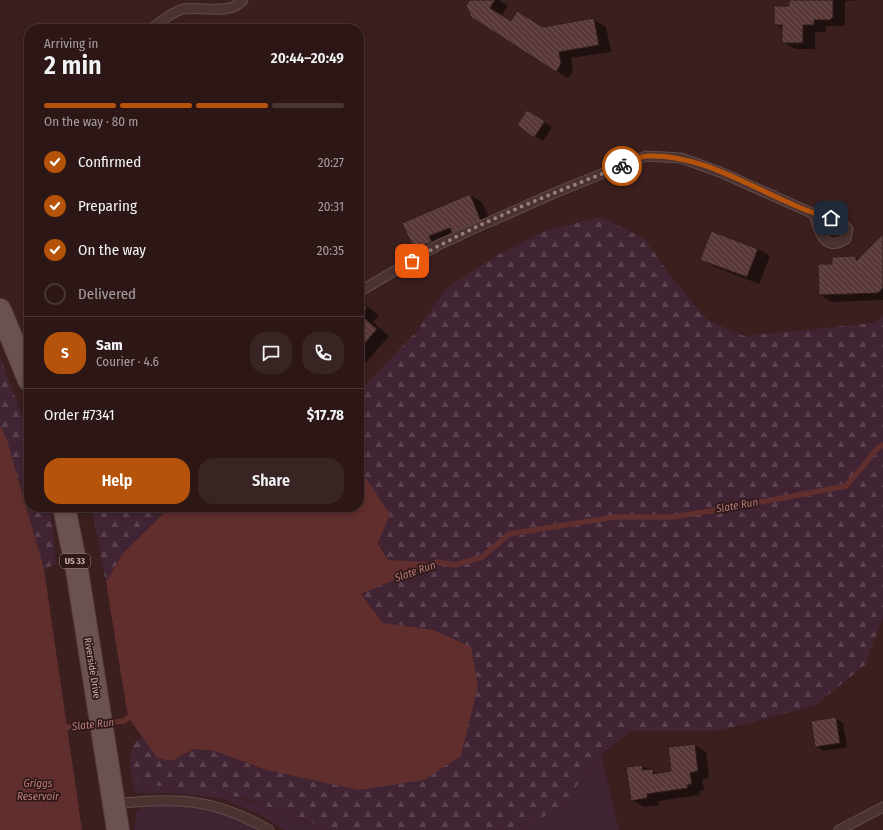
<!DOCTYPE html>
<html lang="en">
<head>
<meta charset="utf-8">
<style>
	:root { --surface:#2c1716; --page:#382423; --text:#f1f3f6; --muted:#a69fa1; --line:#483635; --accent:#b45309 }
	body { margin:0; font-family:"Fira Sans Condensed",sans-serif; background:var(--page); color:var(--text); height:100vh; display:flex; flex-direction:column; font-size:15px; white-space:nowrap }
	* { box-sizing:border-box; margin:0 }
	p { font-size:13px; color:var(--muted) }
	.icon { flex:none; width:22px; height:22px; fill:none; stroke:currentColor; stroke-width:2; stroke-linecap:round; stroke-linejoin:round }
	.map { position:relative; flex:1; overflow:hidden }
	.drawer { position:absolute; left:24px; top:24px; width:340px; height:488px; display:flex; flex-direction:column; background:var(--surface); border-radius:16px; box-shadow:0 2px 6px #0003,0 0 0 1px var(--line) }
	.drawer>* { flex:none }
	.pin { position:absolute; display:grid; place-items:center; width:34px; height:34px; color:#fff; margin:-17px; border-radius:8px; box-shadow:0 2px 6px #0006 }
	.courier { position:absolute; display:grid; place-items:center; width:40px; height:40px; margin:-20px; border:3px solid #b45309; border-radius:50%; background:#fff; color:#222; box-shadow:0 1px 5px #0007 }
	.overview em { font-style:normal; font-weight:600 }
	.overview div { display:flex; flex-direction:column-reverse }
	.overview { display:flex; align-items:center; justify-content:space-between; height:68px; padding:0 20px }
	h1 { font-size:26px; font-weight:600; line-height:30px }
	.bar { display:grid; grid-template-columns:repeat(4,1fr); gap:6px 4px; align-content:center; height:48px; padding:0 20px }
	.bar i { height:5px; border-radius:3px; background:var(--line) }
	.bar .current { background:var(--accent) }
	.bar p { grid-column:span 4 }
	.line { display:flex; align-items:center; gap:10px; padding:0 20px; border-top:1px solid var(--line) }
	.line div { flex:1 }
	.round { display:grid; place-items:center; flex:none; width:42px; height:42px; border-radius:16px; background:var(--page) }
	ol { padding:0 20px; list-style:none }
	li { display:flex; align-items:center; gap:12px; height:44px }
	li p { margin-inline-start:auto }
	li .icon { padding:4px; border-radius:50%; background:var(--accent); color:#fff; stroke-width:4 }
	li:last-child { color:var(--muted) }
	li i { width:22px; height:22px; border:2px solid var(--line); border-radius:50% }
	.action { display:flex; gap:8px; margin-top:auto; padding:8px 20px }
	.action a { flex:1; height:46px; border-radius:16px; background:var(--accent); color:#fff; font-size:16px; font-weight:600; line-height:46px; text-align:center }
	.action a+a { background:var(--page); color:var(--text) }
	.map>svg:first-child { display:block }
	.grass { fill:#412433 }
	.forest { fill:url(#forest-firs) }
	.water { fill:#602e2d }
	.shadow { fill:#0007 }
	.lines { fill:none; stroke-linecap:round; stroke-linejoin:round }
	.stream { stroke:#602e2d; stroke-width:5.5 }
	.building { fill:url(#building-back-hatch); stroke:#311b1a }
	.lane-casing { stroke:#634c4a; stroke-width:11 }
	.primary-casing { stroke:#523a39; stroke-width:24 }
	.lane { stroke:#4b3332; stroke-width:9 }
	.primary { stroke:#6b5150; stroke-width:22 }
	.done { stroke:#977d7b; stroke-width:4; stroke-dasharray:0 7.2 }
	.route { stroke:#b45309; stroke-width:5 }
	.labels { text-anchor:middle; stroke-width:3.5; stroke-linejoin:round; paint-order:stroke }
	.shield { fill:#2f1918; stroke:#9a8280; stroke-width:1 }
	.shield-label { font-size:9px; font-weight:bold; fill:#c8afad }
	.street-label { font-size:10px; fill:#c8afad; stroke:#2f1918 }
	.water-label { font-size:11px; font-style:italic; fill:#b87a7a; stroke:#2f1918 }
</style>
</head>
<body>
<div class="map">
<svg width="883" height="830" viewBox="0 0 883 830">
	<defs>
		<pattern id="forest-firs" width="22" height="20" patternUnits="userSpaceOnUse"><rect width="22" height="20" fill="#412433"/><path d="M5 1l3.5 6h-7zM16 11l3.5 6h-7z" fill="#5b414e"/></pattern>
		<pattern id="building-back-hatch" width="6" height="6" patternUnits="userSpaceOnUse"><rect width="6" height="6" fill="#593938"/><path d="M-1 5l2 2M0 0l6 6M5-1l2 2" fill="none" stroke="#6f5352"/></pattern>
	</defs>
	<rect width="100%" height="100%" fill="#3b1f1e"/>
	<g class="grass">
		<polygon points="601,754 619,830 498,830 535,822 564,803"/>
		<path d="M132 779C146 789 162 785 179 787 232 791 282 814 332 830H284L261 815 220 798 173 793H135Z"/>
		<path d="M163 804C203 805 225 808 259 830H134L136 812 143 806Z"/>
	</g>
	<g class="forest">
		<path d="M601 217 645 239 669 274 707 320 744 336 873 323 883 316V616L865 665 814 706 717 731H631L601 754 564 803 535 822 498 830H332L243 798 180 787 141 785 132 779C130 761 127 749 141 736L157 758 172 761 194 749 215 751 266 770 434 630 383 623 361 594 435 562 388 560 379 541 390 514 366 478 359 477V387L364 386 418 330 445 289 498 255 544 231Z"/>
		<polygon points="0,357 29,434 29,507 49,507 52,521 56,564 44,569 7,440 0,425"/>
		<polygon points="98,507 199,507 164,512 123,553 106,582 92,510"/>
	</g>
	<g class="water">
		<polygon points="0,425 7,440 44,569 82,830 0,830"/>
		<polygon points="359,477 366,478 390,514 378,543 388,560 437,562 361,594 383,623 434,630 471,647 478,686 461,756 424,780 359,790 266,770 215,751 194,749 172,761 157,758 128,717 106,582 123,553 165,512 199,507 359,507"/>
	</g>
	<g class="shadow">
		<polygon points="471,0 499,0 508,6 502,15 511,22 543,28 594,20 606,27 611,52 571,58 573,71 568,78 556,71"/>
		<polygon points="790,0 861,0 845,1 845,24 843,26 826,26 826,32 815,32 815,49 795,49 783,42 783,29 775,24 790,7"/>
		<polygon points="535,116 552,127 543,141 518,125"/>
		<polygon points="470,195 482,202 493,227 465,240 458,236 441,243 443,248 426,256 414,249"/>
		<polygon points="883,236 883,300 832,302 820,295 833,265 855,257 859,259"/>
		<polygon points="758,249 770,256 759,284 713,266 701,259"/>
		<polygon points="359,301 379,315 373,322 389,336 362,367 359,365"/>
		<polygon points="835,718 843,723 847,747 824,751 816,746"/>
		<polygon points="694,745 706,752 709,777 702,780 704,790 699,791 700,795 658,801 659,805 644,807 632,800 627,768 642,766 659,774 672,772"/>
	</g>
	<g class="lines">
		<g class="stream">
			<polyline points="430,565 437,562 455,565 482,557 509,534 615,517 672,517 729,508 846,486 878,448 883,445"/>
			<polyline points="105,723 124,721 134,714"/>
			<polyline points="61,728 96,724"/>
		</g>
	</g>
	<g class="building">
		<polygon points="470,0 495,0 490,8 511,21 517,11 543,27 594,18 599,45 559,52 561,64 556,72 471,17 466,5"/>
		<polygon points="789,0 833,0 833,17 830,20 814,20 814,25 803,25 803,43 782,43 782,25 774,25 774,6 789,6"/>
		<polygon points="527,110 545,121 534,138 517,125"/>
		<polygon points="470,194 481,221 452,233 450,228 429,236 432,242 414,249 402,223"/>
		<polygon points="711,231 758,249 747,277 700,260"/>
		<polygon points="883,234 883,288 878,293 819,295 818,264 832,264 832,257 856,256 856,261"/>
		<polygon points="359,301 367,308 361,315 377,329 359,350"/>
		<polygon points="836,717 840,743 815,747 811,721"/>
		<polygon points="695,744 698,771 690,773 692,784 687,785 688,788 647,794 647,798 631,801 626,767 642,765 643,770 653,769 653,774 671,771 668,747"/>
	</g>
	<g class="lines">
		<defs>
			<g id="lane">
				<path d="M151 29C161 22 171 12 183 9 201 6 230 16 243 0"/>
				<path d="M359 292 438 245 552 194 646 156 681 158 720 172 814 214 843 224 848 229 846 239C825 253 818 231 814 214"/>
				<polyline points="13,343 29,337"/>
				<path d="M114 804C176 797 214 798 269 830"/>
				<polyline points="839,830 883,807"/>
			</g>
			<g id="primary">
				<polyline points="0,310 29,380"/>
				<polyline points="64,507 77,570 118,830"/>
			</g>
		</defs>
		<use href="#lane" class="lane-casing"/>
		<use href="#primary" class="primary-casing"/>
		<use href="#lane" class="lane"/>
		<use href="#primary" class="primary"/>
	</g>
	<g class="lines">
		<path class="done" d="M412 261C478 222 551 194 622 166"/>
		<path class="route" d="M622 166C629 163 639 156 647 156 712 153 771 203 831 218"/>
	</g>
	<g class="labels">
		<rect class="shield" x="60" y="554" width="30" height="14" rx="3"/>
		<g class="shield-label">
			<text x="75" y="564">US 33</text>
		</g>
		<g class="street-label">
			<text transform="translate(93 668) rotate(81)" y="4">Riverside Drive</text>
		</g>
		<g class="water-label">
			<text transform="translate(737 505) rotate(-10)" y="4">Slate Run</text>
			<text transform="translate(415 571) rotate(-19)" y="4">Slate Run</text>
			<text transform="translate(93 724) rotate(-6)" y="4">Slate Run</text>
			<text x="38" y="787">Griggs<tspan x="38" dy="13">Reservoir</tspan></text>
		</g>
	</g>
</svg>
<div class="pin" style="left:412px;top:261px;background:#ea580c"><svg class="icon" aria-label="bag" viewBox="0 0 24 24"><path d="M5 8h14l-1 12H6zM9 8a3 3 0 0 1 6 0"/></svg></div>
<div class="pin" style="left:831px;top:218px;background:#1f2937"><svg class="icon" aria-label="home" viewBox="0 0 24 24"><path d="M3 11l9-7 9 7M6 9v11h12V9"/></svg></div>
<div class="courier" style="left:622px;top:166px"><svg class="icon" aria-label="bike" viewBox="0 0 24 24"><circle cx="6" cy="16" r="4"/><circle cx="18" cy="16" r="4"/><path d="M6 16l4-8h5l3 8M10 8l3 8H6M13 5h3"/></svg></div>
<section class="drawer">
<div class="overview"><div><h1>2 min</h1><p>Arriving in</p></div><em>20:44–20:49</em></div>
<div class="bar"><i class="current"></i><i class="current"></i><i class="current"></i><i></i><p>On the way · 80 m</p></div>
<ol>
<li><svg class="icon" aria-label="check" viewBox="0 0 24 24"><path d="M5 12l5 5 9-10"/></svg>Confirmed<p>20:27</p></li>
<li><svg class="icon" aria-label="check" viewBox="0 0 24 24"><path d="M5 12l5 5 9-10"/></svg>Preparing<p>20:31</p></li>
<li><svg class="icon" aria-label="check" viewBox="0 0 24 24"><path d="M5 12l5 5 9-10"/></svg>On the way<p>20:35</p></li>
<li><i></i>Delivered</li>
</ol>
<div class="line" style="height:72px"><b class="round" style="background:var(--accent);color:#fff">S</b><div><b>Sam</b><p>Courier · 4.6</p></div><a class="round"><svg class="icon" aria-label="chat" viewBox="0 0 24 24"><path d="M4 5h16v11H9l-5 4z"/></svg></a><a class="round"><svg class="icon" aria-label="phone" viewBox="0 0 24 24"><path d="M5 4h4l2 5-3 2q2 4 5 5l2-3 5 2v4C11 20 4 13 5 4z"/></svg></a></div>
<div class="line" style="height:52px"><div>Order #7341</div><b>$17.78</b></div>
<div class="action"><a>Help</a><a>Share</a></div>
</section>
</div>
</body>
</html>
